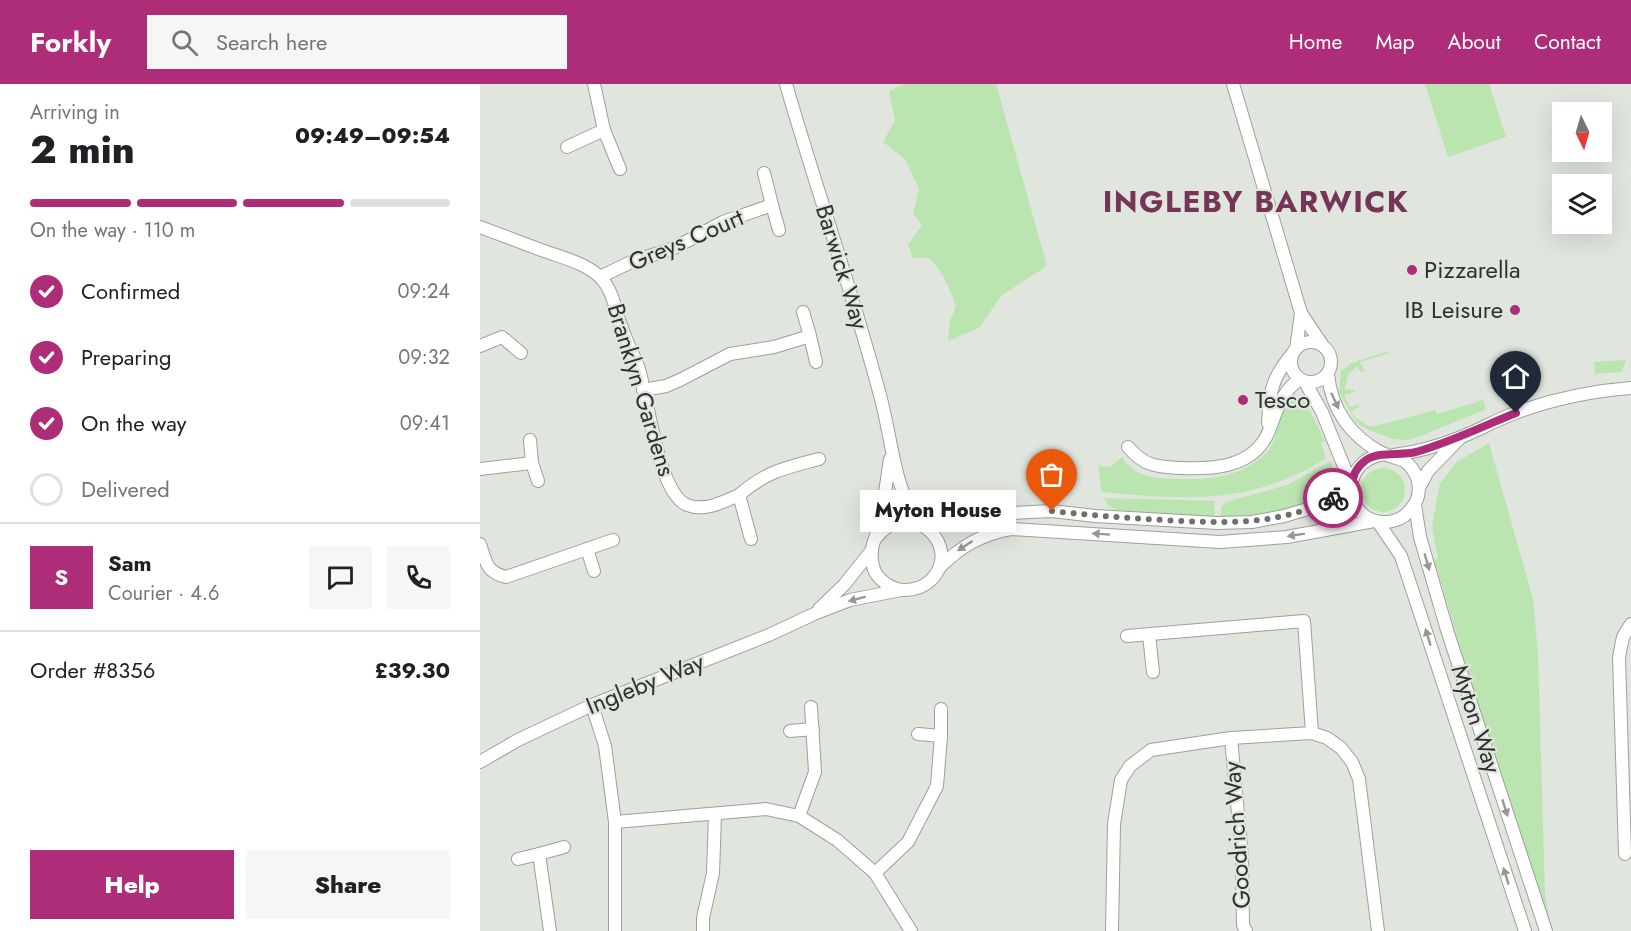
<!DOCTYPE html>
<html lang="en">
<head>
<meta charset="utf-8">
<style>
	:root { --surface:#fff; --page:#f6f6f6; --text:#202124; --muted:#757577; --line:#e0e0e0; --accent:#ae2d78 }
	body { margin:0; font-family:Jost,sans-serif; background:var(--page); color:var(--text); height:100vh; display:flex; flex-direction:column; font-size:22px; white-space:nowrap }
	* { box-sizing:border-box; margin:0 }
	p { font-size:20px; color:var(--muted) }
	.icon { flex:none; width:33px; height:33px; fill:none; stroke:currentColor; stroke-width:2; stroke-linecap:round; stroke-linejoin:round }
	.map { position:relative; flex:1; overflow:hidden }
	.side { display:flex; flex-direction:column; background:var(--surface); width:480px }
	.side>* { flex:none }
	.needle { width:39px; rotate:175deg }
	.controls { position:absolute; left:1072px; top:18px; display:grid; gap:12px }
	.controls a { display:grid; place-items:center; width:60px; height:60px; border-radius:0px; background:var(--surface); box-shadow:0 6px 24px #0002; font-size:30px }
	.pin { position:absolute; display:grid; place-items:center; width:51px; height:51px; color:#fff; margin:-62px -26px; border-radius:50% 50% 50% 0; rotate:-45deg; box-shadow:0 0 6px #0007 }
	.pin .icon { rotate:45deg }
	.courier { position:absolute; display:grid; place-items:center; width:60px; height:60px; margin:-30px; border:4px solid #ae2d78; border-radius:50%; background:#fff; color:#222; box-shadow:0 2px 8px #0007 }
	.bubble { position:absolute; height:42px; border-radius:0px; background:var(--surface); box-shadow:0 6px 24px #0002; font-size:20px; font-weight:800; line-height:42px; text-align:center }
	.summary em { font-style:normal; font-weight:800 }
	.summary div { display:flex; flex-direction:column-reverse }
	.summary { display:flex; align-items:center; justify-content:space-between; height:102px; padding:0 30px }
	h1 { font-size:39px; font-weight:800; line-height:45px }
	.bar { display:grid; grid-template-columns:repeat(4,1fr); gap:9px 6px; align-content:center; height:72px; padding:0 30px }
	.bar i { height:8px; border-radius:4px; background:var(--line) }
	.bar .active { background:var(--accent) }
	.bar p { grid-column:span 4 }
	.line { display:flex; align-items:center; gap:15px; padding:0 30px; border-top:2px solid var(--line) }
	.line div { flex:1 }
	.round { display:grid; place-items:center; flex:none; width:63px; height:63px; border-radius:0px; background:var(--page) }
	ol { padding:0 30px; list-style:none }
	li { display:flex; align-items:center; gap:18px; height:66px }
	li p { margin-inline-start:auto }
	li .icon { padding:6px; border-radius:50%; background:var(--accent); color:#fff; stroke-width:4 }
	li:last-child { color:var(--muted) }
	li i { width:33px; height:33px; border:3px solid var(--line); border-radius:50% }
	.primary-button { display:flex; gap:12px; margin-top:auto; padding:12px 30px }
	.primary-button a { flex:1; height:69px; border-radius:0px; background:var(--accent); color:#fff; font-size:24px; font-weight:800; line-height:69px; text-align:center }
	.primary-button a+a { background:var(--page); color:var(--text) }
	header { display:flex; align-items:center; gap:36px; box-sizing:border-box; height:84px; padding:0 30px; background:var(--accent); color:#fff }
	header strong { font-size:28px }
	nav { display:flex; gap:33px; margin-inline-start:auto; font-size:21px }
	.search { width:420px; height:54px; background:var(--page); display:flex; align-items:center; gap:15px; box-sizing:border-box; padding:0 21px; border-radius:0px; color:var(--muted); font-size:22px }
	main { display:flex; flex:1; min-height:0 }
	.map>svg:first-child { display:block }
	.green { fill:#bae5b0 }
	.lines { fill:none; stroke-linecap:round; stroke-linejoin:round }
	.minor-casing { stroke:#9ba19a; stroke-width:14 }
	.minor { stroke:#fff; stroke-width:12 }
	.oneway { fill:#979896 }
	.done { stroke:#6d706c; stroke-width:6; stroke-dasharray:0 10.8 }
	.route { stroke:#ae2d78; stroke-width:8 }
	.poi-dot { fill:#ae2d78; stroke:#e0e6de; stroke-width:2 }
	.labels { text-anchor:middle; stroke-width:4.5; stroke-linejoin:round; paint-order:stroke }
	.street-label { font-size:24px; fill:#2f312e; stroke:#e0e6de }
	.poi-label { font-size:24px; fill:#2f312e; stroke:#e0e6de; text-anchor:start }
	.district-label { font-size:30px; font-weight:bold; letter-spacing:1.5px; fill:#763557; stroke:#e0e6de }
</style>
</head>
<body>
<header>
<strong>Forkly</strong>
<div class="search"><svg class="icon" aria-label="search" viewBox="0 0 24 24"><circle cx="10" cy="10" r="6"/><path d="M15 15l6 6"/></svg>Search here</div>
<nav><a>Home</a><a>Map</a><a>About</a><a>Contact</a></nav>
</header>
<main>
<section class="side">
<div class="summary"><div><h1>2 min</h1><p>Arriving in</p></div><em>09:49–09:54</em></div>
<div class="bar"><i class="active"></i><i class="active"></i><i class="active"></i><i></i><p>On the way · 110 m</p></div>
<ol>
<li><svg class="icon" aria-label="check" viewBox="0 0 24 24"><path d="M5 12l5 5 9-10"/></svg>Confirmed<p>09:24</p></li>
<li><svg class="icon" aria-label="check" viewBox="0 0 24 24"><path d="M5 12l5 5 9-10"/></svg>Preparing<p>09:32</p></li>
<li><svg class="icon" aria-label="check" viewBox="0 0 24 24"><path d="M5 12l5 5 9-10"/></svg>On the way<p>09:41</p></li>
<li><i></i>Delivered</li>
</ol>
<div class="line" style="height:108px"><b class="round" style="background:var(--accent);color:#fff">S</b><div><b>Sam</b><p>Courier · 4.6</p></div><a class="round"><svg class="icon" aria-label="chat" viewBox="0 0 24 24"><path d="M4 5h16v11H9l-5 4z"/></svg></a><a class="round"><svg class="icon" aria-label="phone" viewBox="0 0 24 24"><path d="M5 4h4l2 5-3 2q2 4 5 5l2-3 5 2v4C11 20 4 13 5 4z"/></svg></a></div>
<div class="line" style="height:78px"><div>Order #8356</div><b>£39.30</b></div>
<div class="primary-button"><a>Help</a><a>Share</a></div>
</section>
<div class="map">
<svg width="1151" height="847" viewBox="0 0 1151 847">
	<rect width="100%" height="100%" fill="#e0e6de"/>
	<g class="green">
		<path d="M424 0H516L567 182 522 211 499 244 468 257 470 237 476 222C469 203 463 188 449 174H433L428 161 442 141 433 130 439 105 425 75 403 58 415 36 409 7Z"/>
		<polygon points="945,0 1009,0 1026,53 968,73"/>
		<polygon points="909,267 910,269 880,278 885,287 881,288 877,282 868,291 865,305 874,306 875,308 864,311 870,323 878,321 879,323 871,328 876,334 891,343 956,326 957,330 1003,316 1006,325 938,353 928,356 913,355 889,346 881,342 875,336 859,308 861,287 871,279"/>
		<polygon points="1146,276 1142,288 1115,290 1114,278"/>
		<path d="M817 315 822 316 827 320 845 357 841 359 846 374C773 421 705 416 622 408L618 382 630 383 642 373C656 394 674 394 698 395 731 396 762 393 787 368 801 353 795 321 817 315Z"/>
		<polygon points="1009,359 1053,515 1058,570 1065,810 1070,837 1008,655 954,476 958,475 952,442 960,399 977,378"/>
		<path d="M851 377C852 383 854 390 853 395 844 427 767 432 741 434V424L746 418 807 401Z"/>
		<circle cx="903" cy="406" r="22"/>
		<polygon points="624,414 735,417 734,433 636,426 628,421"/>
	</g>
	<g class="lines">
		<defs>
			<g id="minor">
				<polyline points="114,0 124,46 140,85"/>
				<path d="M306 0C336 104 372 206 400 311 412 355 413 399 437 438"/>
				<polyline points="753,0 821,229 843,262"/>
				<polyline points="87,63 124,46"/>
				<polyline points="292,121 299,146"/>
				<path d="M0 143C21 151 43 159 64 167 83 174 106 179 121 194 134 208 135 227 142 244 146 257 153 269 158 282 168 311 177 408 207 421 225 428 243 418 259 411L271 455"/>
				<polyline points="120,193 151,178 194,164 243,138 292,121 284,89"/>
				<polyline points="330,252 336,278"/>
				<circle cx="831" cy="278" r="20"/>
				<polyline points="0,262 22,253 41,269"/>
				<polyline points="816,265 821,229"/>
				<path d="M848 290C851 325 871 353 902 369 914 375 925 373 933 386 940 396 941 411 934 421 929 429 922 435 913 437 866 447 853 377 905 370"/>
				<polyline points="825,298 842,328 871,400"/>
				<polyline points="163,306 186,302 200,296 250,270 294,263 330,252 323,228"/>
				<path d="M788 339C790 308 791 295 812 270"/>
				<polyline points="50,356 52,379 58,397"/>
				<path d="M648 363C665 383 678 383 702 384 730 385 765 384 783 358 789 350 792 338 796 328 802 314 807 304 820 295"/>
				<path d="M914 371C937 368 959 362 981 353 999 346 1016 336 1035 329 1073 315 1111 307 1151 304"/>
				<polyline points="0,385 52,379"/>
				<polyline points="939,404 948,387 980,354"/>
				<path d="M259 411C287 387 305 384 339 375"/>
				<polyline points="935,421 940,453 967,546 1066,847"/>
				<polyline points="898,438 921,472 1045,847"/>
				<polyline points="446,442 512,430 572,427 615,432 737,439 772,438 804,432 831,424 871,404"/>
				<path d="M396 454C429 410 486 463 450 497 443 503 434 506 425 506 413 506 401 498 395 488 392 481 391 473 392 465 393 458 397 451 398 443 403 421 407 398 410 375"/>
				<path d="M0 460C6 478 6 488 26 493L133 456"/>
				<polyline points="107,465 114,487"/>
				<path d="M459 484C480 463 501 450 531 445L740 458 807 453 894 437"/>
				<polyline points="339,525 364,501 392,466"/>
				<polyline points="669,551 673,588"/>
				<polyline points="647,552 824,537 832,649"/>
				<polyline points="112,621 125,662 135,738 135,847"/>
				<polyline points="310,647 333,645"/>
				<polyline points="438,650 461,652"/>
				<polyline points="751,654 762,773 763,841 766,847"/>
				<polyline points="0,678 38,656 112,621 289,551 334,530 370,516 421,506"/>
				<polyline points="319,732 335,688 331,623"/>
				<polyline points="135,738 286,725 319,732 357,756 395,789 431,847"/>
				<polyline points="59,770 84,763"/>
				<polyline points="1145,770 1139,573 1143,553 1151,540"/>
				<polyline points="38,775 59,770 70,847"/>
				<polyline points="395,789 428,758 457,702 461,652 461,625"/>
				<polyline points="223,847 223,834 233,789 235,731"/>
				<polyline points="632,847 634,740 641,696 650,682 671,666 751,654 832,649 847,654 861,664 872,678 879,695 898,847"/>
			</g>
		</defs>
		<use href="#minor" class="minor-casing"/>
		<use href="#minor" class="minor"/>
	</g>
	<defs><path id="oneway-solid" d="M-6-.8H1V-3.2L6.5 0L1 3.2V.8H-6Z" transform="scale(1.5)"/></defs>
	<g class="oneway">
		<use href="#oneway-solid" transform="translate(855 317) rotate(65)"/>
		<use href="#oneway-solid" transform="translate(621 450) rotate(-176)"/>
		<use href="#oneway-solid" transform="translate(816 451) rotate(171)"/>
		<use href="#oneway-solid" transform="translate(485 462) rotate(147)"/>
		<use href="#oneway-solid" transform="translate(947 478) rotate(74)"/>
		<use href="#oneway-solid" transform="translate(377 515) rotate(165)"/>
		<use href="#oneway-solid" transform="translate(948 553) rotate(-107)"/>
		<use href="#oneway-solid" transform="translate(1025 724) rotate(72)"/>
		<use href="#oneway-solid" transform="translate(1026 792) rotate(-107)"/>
	</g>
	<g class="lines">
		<path class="done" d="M572 427C609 431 645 434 682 436 741 439 798 443 853 414"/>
		<path class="route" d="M853 414 871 404C872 393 876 383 886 376 899 367 920 372 936 368 971 358 1003 342 1036 329"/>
	</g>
	<g class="poi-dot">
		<circle cx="932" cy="186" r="6"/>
		<circle cx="1035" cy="226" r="6"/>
		<circle cx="763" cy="316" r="6"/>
	</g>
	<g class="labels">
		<g class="street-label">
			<text transform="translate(206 156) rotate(-23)" y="8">Greys Court</text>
			<text transform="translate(362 183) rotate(73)" y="8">Barwick Way</text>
			<text transform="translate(161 306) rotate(73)" y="8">Branklyn Gardens</text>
			<text transform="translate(165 600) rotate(-22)" y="8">Ingleby Way</text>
			<text transform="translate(996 635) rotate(72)" y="8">Myton Way</text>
			<text transform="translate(757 751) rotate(-94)" y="8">Goodrich Way</text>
		</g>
		<g class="poi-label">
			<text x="944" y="194">Pizzarella</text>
			<text x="1023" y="234" text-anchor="end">IB Leisure</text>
			<text x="775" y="324">Tesco</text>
		</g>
		<g class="district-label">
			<text x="776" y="128">INGLEBY BARWICK</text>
		</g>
	</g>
</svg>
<div class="controls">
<a><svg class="needle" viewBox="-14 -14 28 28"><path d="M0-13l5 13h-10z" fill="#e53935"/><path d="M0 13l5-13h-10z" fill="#757577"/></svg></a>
<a><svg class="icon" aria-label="layers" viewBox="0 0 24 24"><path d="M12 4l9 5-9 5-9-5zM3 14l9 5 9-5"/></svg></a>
</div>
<div class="pin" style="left:572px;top:427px;background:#ea580c"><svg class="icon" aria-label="bag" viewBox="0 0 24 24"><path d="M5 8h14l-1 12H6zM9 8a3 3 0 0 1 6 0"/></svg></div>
<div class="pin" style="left:1036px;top:329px;background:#1f2937"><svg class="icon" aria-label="home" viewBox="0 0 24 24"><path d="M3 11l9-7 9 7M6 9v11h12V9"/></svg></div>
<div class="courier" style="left:853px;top:414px"><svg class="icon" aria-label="bike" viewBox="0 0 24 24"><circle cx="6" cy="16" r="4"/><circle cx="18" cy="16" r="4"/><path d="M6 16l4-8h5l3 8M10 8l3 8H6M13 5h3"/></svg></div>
<div class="bubble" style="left:380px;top:406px;width:156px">Myton House</div>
</div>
</main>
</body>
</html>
